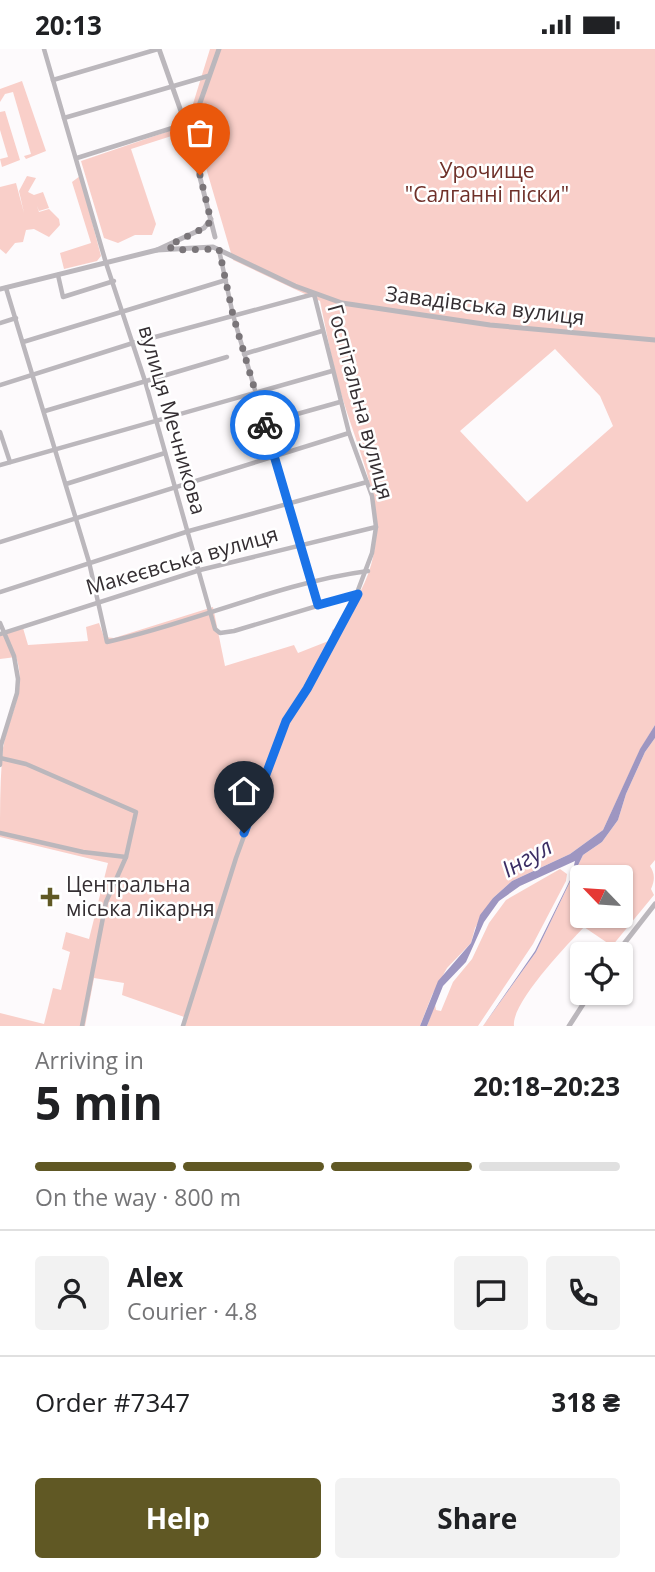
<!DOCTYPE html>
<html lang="en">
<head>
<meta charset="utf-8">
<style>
	:root { --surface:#fff; --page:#f2f2f2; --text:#202124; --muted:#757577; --line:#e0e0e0; --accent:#605824 }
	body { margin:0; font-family:"Open Sans",sans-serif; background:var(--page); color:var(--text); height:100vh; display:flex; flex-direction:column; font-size:26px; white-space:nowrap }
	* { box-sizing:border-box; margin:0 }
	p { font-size:23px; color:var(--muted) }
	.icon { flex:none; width:38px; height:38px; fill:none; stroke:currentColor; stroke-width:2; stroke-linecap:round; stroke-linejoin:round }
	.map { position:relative; height:977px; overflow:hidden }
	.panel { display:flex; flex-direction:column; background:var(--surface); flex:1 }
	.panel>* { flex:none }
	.needle { width:46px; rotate:295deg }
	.tools { position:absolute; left:570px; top:816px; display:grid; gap:14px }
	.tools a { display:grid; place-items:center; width:63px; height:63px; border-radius:7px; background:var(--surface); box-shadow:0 2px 5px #0004; font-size:35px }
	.pin { position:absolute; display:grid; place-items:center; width:60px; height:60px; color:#fff; margin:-72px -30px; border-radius:50% 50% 50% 0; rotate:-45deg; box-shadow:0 0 7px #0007 }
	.pin .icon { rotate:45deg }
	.courier { position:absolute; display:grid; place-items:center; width:70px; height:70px; margin:-35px; border:5px solid #1a73e8; border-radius:50%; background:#fff; color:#222; box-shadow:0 2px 9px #0007 }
	.overview em { font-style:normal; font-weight:700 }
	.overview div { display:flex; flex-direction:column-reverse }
	.overview { display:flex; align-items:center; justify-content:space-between; height:119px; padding:0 35px }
	h1 { font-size:46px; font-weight:700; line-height:52px }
	.bar { display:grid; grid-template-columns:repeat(4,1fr); gap:10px 7px; align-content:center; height:84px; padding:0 35px }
	.bar i { height:9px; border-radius:5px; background:var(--line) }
	.bar .on { background:var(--accent) }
	.bar p { grid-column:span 4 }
	.line { display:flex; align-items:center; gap:18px; padding:0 35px; border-top:2px solid var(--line) }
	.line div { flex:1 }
	.round { display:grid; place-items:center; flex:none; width:74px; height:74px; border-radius:7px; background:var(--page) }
	.action { display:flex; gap:14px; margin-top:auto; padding:14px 35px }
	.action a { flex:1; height:80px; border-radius:7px; background:var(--accent); color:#fff; font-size:28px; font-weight:700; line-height:80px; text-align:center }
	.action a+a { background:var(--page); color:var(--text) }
	.status { display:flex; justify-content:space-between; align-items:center; height:49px; padding:0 35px; background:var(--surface); direction:ltr }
	.status svg { height:19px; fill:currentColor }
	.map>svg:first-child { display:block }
	.green { fill:#f9cfc9; fill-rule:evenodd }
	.water { fill:#9e96c1 }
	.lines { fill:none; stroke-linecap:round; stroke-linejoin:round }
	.minor { stroke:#bbb7bc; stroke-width:4.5 }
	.tertiary { stroke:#bbb7bc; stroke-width:5 }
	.done { stroke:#7a7579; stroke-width:7; stroke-dasharray:0 12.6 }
	.route { stroke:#1a73e8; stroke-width:9 }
	.poi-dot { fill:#605824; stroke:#fff; stroke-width:2.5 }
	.labels { text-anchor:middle; stroke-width:5; stroke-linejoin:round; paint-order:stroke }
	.park-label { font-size:21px; fill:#6f3029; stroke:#fff }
	.street-label { font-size:21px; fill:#342e32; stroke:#fff }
	.poi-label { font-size:21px; fill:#342e32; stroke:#fff; text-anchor:start }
	.water-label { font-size:23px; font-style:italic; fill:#3b2d64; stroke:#fff }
</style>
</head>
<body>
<div class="status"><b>20:13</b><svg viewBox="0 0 49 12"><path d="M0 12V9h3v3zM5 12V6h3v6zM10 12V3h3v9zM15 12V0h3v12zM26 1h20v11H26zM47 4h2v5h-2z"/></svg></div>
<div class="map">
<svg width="655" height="977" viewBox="0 0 655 977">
	<rect width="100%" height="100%" fill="#fdfafc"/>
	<g class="green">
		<path d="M210 0H655V676L640 701 603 781 570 805 512 832 493 849 475 879 471 894 447 919 432 946 420 977H185L187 969 122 946 124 934 94 929 85 977H0V964L44 975 53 939 61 941 70 903 62 900 66 883 89 890 108 814 0 788C0 759 0 728 3 699 8 668 28 641 16 608L0 610V586L23 579 28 596 88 592 86 578 99 574 104 588 114 589 213 558 225 617 294 596 298 604 331 591 332 581C344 575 349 563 355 552 398 482 365 422 343 351 333 319 327 285 320 252L233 211 197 88 188 71ZM555 300 600 347 613 377 527 453 460 382Z"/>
		<polygon points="22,32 46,102 26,110 24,107 31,105 13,43 5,45 0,53 0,40"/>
		<polygon points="5,62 20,111 2,118 0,110 8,108 0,81 0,63"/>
		<polygon points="181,78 184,83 131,100 156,175 152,186 135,186 118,194 104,189 81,112"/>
		<polygon points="27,127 36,129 28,143 34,146 43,143 49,159 39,162 37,157 39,163 49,160 59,170 60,176 49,188 34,180 26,181 23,193 15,194 6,205 0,200 0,138 16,134 24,164 19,142"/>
		<polygon points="80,127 101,207 97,212 64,220 60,204 91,194 72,133"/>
		<path d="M655 689V811L650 817C655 825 655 831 651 840L654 846 612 897 584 878C567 896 511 954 514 977H483L536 903 583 806 602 793 618 771 626 745 645 703ZM583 828H621V866H583Z"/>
		<polygon points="560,820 567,825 566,832 533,895 478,977 427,977 435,955 436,961 441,962 453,933 472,910 489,874 506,851"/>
	</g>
	<polygon class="water" points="655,676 655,689 645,703 626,745 618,771 602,793 583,806 536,903 483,977 535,902 571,829 575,812 520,837 499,852 484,873 466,913 443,937 427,977 420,977 438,932 471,894 480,866 493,849 512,832 570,805 603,781 640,700"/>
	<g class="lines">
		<g class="minor">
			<polyline points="44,0 106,214 145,332 215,580 220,584 234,582 357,545"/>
			<polyline points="53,31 158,0"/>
			<polyline points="64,69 208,27"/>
			<polyline points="77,109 185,75"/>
			<polyline points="219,201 233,266 318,556"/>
			<polyline points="58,226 63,248 114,232"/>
			<path d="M6 239 89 513 107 593C195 574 278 534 368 522"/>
			<polyline points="0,274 16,269"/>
			<polyline points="23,293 226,231"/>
			<polyline points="244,305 322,282"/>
			<polyline points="0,336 133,294 314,245 349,384 372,447 376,478 372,504 349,565 286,672 236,809 183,977"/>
			<polyline points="45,362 227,308"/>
			<polyline points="265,374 340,353"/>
			<polyline points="0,383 10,413"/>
			<polyline points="0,416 332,322"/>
			<polyline points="66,435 165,404"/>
			<polyline points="0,493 349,384"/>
			<polyline points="0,543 189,482 367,433"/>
			<polyline points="0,574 14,607 18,630 17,644 1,696 0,716"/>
			<polyline points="0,585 200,521 376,478"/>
			<polyline points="0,709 26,715 136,763 126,808 106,853 82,977"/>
			<polyline points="0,784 83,803 126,808"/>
		</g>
		<g class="tertiary">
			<polyline points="159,0 189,85 215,188"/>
			<polyline points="189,85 219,0"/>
			<polyline points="157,201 204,179 211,170"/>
			<polyline points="0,240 157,201 213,198 295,237 342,254 490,276 655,291"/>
			<polyline points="616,905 655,855"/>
			<polyline points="569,977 591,943"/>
		</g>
	</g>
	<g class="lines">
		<polyline class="done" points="200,126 211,172 204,179 168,197 174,201 219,200 233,266 265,376"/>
		<polyline class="route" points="244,784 286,672 307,640 358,545 318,556 265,376"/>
	</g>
	<path class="poi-dot" d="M46.5 837.5h7v7h7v7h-7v7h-7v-7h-7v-7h7z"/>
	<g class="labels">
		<g class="park-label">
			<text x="487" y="129">Урочище<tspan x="487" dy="24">"Салганні піски"</tspan></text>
		</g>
		<g class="street-label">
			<text transform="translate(485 257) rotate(7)" y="7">Завадівська вулиця</text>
			<text transform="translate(360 353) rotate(75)" y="7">Госпітальна вулиця</text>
			<text transform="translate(172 371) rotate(74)" y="7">вулиця Мечникова</text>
			<text transform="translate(182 512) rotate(-16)" y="7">Макеєвська вулиця</text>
		</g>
		<g class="poi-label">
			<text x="66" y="843">Центральна<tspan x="66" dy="24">міська лікарня</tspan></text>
		</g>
		<g class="water-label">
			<text transform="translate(527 809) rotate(-30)" y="8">Інгул</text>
		</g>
	</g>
</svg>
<div class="tools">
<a><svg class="needle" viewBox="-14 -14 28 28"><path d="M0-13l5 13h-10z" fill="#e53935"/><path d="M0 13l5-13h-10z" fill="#757577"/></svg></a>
<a><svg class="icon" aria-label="locate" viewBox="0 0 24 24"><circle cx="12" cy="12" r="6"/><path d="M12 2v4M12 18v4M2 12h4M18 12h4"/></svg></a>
</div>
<div class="pin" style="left:200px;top:126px;background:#ea580c"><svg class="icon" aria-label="bag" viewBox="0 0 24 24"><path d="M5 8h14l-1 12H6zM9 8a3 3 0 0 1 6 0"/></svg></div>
<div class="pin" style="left:244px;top:784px;background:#1f2937"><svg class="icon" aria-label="home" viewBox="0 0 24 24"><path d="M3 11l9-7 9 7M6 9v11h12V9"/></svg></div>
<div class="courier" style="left:265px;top:376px"><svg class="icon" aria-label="bike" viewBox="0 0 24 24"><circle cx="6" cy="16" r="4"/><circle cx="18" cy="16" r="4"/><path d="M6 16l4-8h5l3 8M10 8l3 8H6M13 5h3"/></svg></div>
</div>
<section class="panel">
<div class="overview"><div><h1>5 min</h1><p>Arriving in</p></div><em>20:18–20:23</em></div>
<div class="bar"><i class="on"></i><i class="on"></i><i class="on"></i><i></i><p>On the way · 800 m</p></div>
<div class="line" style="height:126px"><a class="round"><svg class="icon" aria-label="person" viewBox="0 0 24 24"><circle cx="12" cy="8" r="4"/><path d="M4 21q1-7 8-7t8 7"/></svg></a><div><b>Alex</b><p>Courier · 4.8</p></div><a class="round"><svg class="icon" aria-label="chat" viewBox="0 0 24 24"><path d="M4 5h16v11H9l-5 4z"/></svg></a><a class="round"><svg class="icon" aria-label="phone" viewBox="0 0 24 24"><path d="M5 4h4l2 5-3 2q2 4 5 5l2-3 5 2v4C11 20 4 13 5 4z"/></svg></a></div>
<div class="line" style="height:91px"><div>Order #7347</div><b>318 ₴</b></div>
<div class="action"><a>Help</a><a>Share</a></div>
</section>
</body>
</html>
